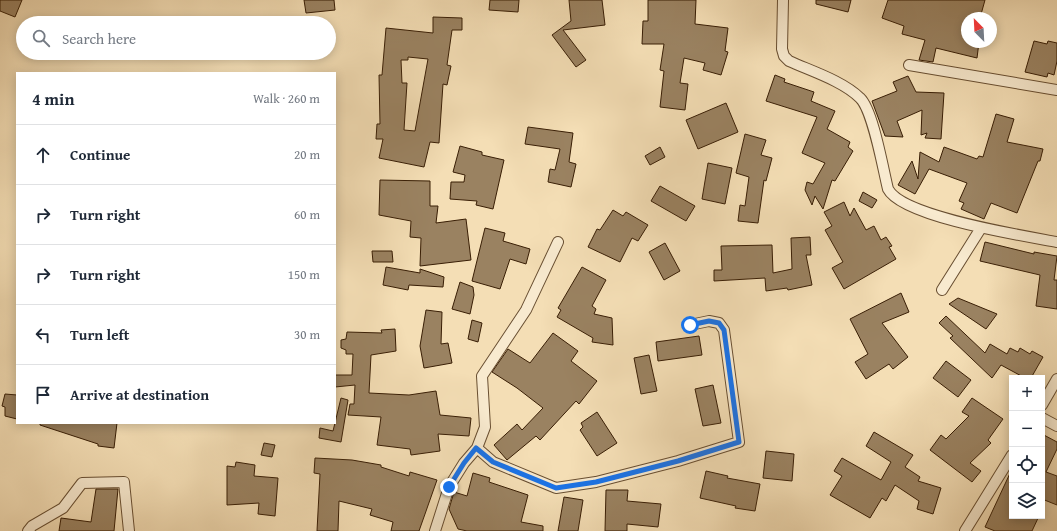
<!DOCTYPE html>
<meta charset="utf-8">
<style>
:root{--surface:#fff;--page:#f6f6f7;--text:#1f2937;--muted:#747a83;--line:#e0e1e3}
body{margin:0;font-family:"Gentium Book Plus",serif;background:var(--page);color:var(--text)}
.controls{position:absolute;right:12px;bottom:12px;display:grid;overflow:hidden;border-radius:0px;box-shadow:0 2px 10px #0003}
.controls button{width:36px;height:36px;display:grid;place-items:center;padding:0;border:0;border-bottom:1px solid var(--line);background:var(--surface);color:var(--text);font:20px sans-serif}
.compass{position:absolute;left:961px;top:12px;width:36px;height:36px;border-radius:50%;background:var(--surface);box-shadow:0 2px 10px #0003;rotate:336deg}
.stop{position:absolute;width:12px;height:12px;margin:-9px;border:3px solid #1a73e8;border-radius:50%;background:#fff}
.stop.end{background:#1a73e8;border-color:#fff;box-shadow:0 1px 4px #0008}
.list{margin:0;padding:0;list-style:none}
h2{display:flex;justify-content:space-between;align-items:center;height:52px;margin:0;padding:0 16px;font-size:17px}
h2 small{font-size:13px;font-weight:400;color:var(--muted)}
.list li{display:grid;grid-template-columns:26px 1fr auto;gap:12px;align-items:center;box-sizing:border-box;height:60px;padding:0 16px;border-top:1px solid var(--line)}
.list b{display:block;font-size:15px;white-space:nowrap}
.list em{font-size:13px;font-style:normal;color:var(--muted)}
.icon{flex:none;width:22px;height:22px;fill:none;stroke:currentColor;stroke-width:2;stroke-linecap:round;stroke-linejoin:round}
.map{position:relative;flex:none;width:1057px;height:531px;overflow:hidden}
.search{position:absolute;background:var(--surface);box-shadow:0 2px 10px #0003;left:16px;top:16px;width:320px;height:44px;display:flex;align-items:center;gap:10px;box-sizing:border-box;padding:0 14px;border-radius:22px;color:var(--muted);font-size:15px}
.panel{position:absolute;background:var(--surface);box-shadow:0 2px 10px #0003;left:16px;top:72px;width:320px;height:352px;border-radius:0px}
.map>svg:first-child{display:block}
.building{fill:#9a8261;stroke:#391e05;fill-rule:evenodd}
.lines{fill:none;stroke-linecap:round;stroke-linejoin:round}
.street-casing{stroke:#684e31;stroke-width:12}
.street{stroke:#f8eacf;stroke-width:10}
.route{stroke:#1a73e8;stroke-width:5}
</style>
<div class="map">
<svg width="1057" height="531" viewBox="0 0 1057 531">
<rect width="100%" height="100%" fill="#f4deb5"/>
<filter id="stains"><feTurbulence type="fractalNoise" baseFrequency=".005" numOctaves="4"/><feColorMatrix values="0 0 0 0 .2 0 0 0 0 .09 0 0 0 0 .02 0 0 0 .5 -.17"/></filter>
<radialGradient id="worn" r=".72"><stop offset=".6" stop-color="#630" stop-opacity="0"/><stop offset="1" stop-color="#630" stop-opacity=".3"/></radialGradient>
<path class="building" d="M0 0H22L15 17 0 11Z
M304 0H334L335 10 306 13Z
M490 0H519L518 12 489 10Z
M569 0H602L605 25 563 30 586 60 576 67 552 35 571 21Z
M648 0H696L695 24 728 28 725 51 728 52 721 75 703 70 705 63 684 58 680 83 688 84 685 110 660 107 664 71 660 70 664 44H642L643 21H648Z
M816 0H851L848 12 816 4Z
M888 0H985L980 18H967V42H979L977 58 936 48 933 62 919 60 925 40 902 34 904 26 882 18Z
M433 17 462 18V30H452L447 65 451 66 447 85 443 84 439 143 430 142 424 167 379 158 383 139H376L377 124H380L379 75H382L386 28 433 33ZM408 57 428 59 415 131 404 130 407 83H402L401 60H408Z
M1034 41 1047 44 1048 41 1057 43V61L1054 75 1048 73 1047 77 1025 72Z
M775 75 785 79 784 82 814 92 811 101 835 111 827 129 850 142 848 147 853 151 835 181 832 180 823 209 815 196 812 205 805 190 807 182 813 184 825 163 802 153 817 117 766 101Z
M908 76 916 92 944 93 941 139 925 138 927 133 921 135 922 110 897 121 903 137 885 136 872 101 897 91 893 82Z
M726 103 738 132 698 149 686 120Z
M996 114 1014 119 1007 142 1043 149 1040 161H1038L1017 213 991 203 984 219 961 209 964 203 959 201 967 183 929 169 915 194 898 185 912 161 918 179 920 152 939 162 944 147 977 159 979 156 983 157Z
M528 127 573 133 569 162 576 164 571 187 548 182 550 169 555 170 560 149 525 144Z
M745 134 766 140 761 155 772 158 766 181 764 180 758 223 738 221 740 205 745 206 749 177 736 173Z
M460 146 482 152V155L504 160 493 209 476 205 477 201 450 199 451 182H464L465 175 453 172Z
M660 147 665 157 650 165 645 156Z
M708 163 732 168 725 204 702 199Z
M380 180 430 181V206H438L436 223 466 219 471 260 420 266 421 238 410 237 411 221 379 215Z
M660 186 695 206 686 221 651 201Z
M863 192 877 200 872 208 859 201Z
M844 202 850 216 854 208 866 230 874 226 881 240 886 237 892 246 889 247 896 259 844 289 832 268 843 262 825 230 832 226 824 212Z
M613 210 623 216 626 212 648 225 638 241 632 238 620 262 588 247 597 229 600 230Z
M485 228 505 233 503 241 530 249 526 264 510 259 500 289 472 281Z
M810 237 811 255H806L812 285 788 290 787 288 766 291 765 278 714 281V270H722L721 246 772 245 773 273 792 269 791 238Z
M985 242 1034 254V252L1057 256 1054 280H1057V309L1036 306 1040 275 980 261Z
M665 243 680 271 664 280 649 252Z
M372 251H392L393 262H373Z
M386 267 420 273V269L444 277 443 287 409 285 408 290 383 285Z
M582 267 606 280 592 306 596 309 594 314 612 318 613 345 592 342 593 338 557 317 561 310 558 308Z
M460 282 473 287 474 295 470 314 452 309Z
M901 293 909 312 882 323 908 357 893 369 889 364 866 379 855 362 868 354 850 319Z
M958 298 997 314 986 329 949 304Z
M426 310 442 312 441 344 448 343 452 363 424 368 420 346Z
M946 316 985 353 990 344 1007 354 1010 348 1018 352 1020 348 1030 354 1032 351 1043 357 1031 378H1025L1001 365 992 378 950 338 953 336 939 323Z
M472 320 482 323 478 342 468 339Z
M395 329 396 351 371 355 369 393 409 395 436 391 440 415 471 418 469 436 438 434 440 451 411 455 410 449 377 445 381 417 348 415 350 404H354L355 385 335 387V375H352L353 354H346V350L341 348V340L346 339 347 332 382 333 381 330Z
M553 333 578 351 571 361 597 381 579 404 576 401 540 440 536 436 507 460 494 445 517 424 522 430 543 408 517 388 492 372 508 349 530 363Z
M699 336 702 355 658 361 656 342Z
M649 355 657 391 641 394 634 358Z
M946 361 971 380 958 397 933 378Z
M713 385 721 423 703 426 695 389Z
M5 394 17 395V419L5 416V407L2 406Z
M341 398 348 400 341 442 319 438 320 428 333 431Z
M972 398 1003 419 988 440 991 443 970 463 981 471 972 482 930 450 941 435 946 439 969 416 962 412Z
M597 412 617 443 597 456 580 430 583 427 581 423Z
M40 423H117L114 448 98 446V444L40 425Z
M874 432 913 455 905 467 920 477 918 481 941 488 933 514 917 509 919 501 895 485 886 501 882 498 870 518 830 495 842 476 834 471 842 458 881 480 891 462 866 446Z
M1042 434 1057 442V449L1046 472 1057 476V505L1042 499Z
M264 443 275 445 272 457 261 455Z
M766 451 794 454 792 481 763 478Z
M315 458 352 460 381 465V467L409 476 410 472 437 480 419 531H391L393 522 370 515 372 509 339 501 338 531H317L320 474 314 473Z
M236 462 255 465 254 476 278 478 275 516 258 514 259 503 227 505V466L235 467Z
M1012 469V516H1039L1032 531H995L985 527Z
M706 471 728 476 727 478 760 484 755 511 735 508 736 506 700 498Z
M473 473 490 478 489 482 528 495 521 522 543 526V531H467L458 529 449 509 454 492 467 496Z
M96 489H118L114 531H59L61 518 91 522Z
M606 490H628L627 501 661 504 658 527 627 524V531H605Z
M564 497 583 500 578 531H558Z"/>
<g class="lines">
<defs>
<path id="street" d="M783 0 782 49 784 56 789 61C811 71 843 81 860 98 873 110 883 169 888 189 902 217 1025 236 1057 242
M909 65 1057 90
M942 290 981 228
M1042 405 1057 379
M1042 418 1057 426
M477 448 493 462 556 488 596 482 678 461 739 442 724 330 719 323 709 321 690 325
M28 531 32 526 63 508 82 483 124 482 129 531
M435 531 449 487 464 463 477 448 485 427 482 376 526 310 558 242
M965 531 1012 455"/>
</defs>
<use href="#street" class="street-casing"/>
<use href="#street" class="street"/>
</g>
<g class="lines">
<path class="route" d="M449 487 464 463 476 448 493 462 556 488 596 482 678 461 739 442 724 330 719 323 709 321 690 325"/>
</g>
<rect width="100%" height="100%" filter="url(#stains)"/>
<rect width="100%" height="100%" fill="url(#worn)"/>
</svg>
<div class="controls">
<button>+</button>
<button>−</button>
<button><svg class="icon" aria-label="locate" viewBox="0 0 24 24"><circle cx="12" cy="12" r="6"/><path d="M12 2v4M12 18v4M2 12h4M18 12h4"/></svg></button>
<button><svg class="icon" aria-label="layers" viewBox="0 0 24 24"><path d="M12 4l9 5-9 5-9-5zM3 14l9 5 9-5"/></svg></button>
</div>
<svg class="compass" viewBox="-18 -18 36 36"><path d="M0-13l5 13h-10z" fill="#e53935"/><path d="M0 13l5-13h-10z" fill="#747a83"/></svg>
<div class="stop" style="left:690px;top:325px"></div>
<div class="stop end" style="left:449px;top:487px"></div>
<div class="search"><svg class="icon" aria-label="search" viewBox="0 0 24 24"><circle cx="10" cy="10" r="6"/><path d="M15 15l6 6"/></svg>Search here</div>
<section class="panel">
<h2>4 min<small>Walk · 260 m</small></h2>
<ul class="list">
<li><svg class="icon" aria-label="ahead" viewBox="0 0 24 24"><path d="M12 20V5M6 11l6-6 6 6"/></svg><div><b>Continue</b></div><em>20 m</em></li>
<li><svg class="icon" aria-label="right" viewBox="0 0 24 24"><path d="M7 20v-9h11M14 6l5 5-5 5"/></svg><div><b>Turn right</b></div><em>60 m</em></li>
<li><svg class="icon" aria-label="right" viewBox="0 0 24 24"><path d="M7 20v-9h11M14 6l5 5-5 5"/></svg><div><b>Turn right</b></div><em>150 m</em></li>
<li><svg class="icon" aria-label="left" viewBox="0 0 24 24"><path d="M17 20v-9H6M10 6l-5 5 5 5"/></svg><div><b>Turn left</b></div><em>30 m</em></li>
<li><svg class="icon" aria-label="arrive" viewBox="0 0 24 24"><path d="M6 21V4h12l-3 4 3 4H6"/></svg><div><b>Arrive at destination</b></div></li>
</ul>
</section>
</div>
